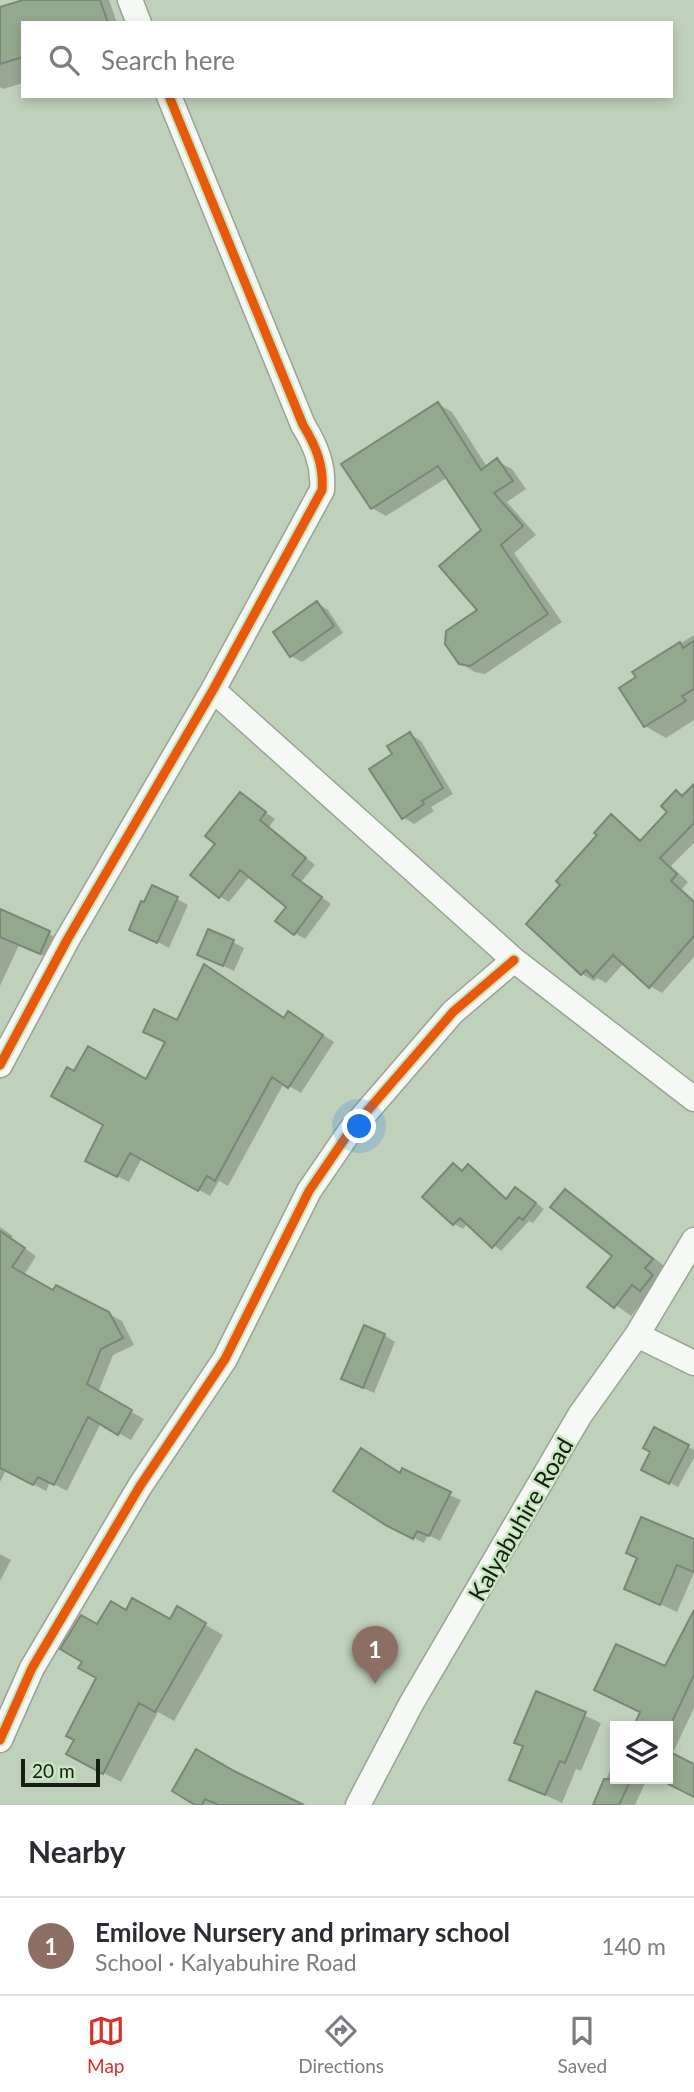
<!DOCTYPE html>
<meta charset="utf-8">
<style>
:root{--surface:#fff;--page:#f7f7f7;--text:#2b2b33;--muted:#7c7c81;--line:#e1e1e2;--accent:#d93025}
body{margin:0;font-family:Lato,sans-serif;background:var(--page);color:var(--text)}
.controls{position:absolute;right:21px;bottom:21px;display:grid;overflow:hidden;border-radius:0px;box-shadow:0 4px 10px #0003}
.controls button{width:63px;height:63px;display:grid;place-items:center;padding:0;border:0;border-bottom:2px solid var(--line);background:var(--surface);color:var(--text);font:35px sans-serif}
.scale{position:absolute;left:21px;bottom:18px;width:79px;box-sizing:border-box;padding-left:7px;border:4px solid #152012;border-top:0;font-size:19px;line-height:24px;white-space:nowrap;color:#152012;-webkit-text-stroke:5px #c8e6c0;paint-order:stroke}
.you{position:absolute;left:360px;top:1127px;width:24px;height:24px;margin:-18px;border:5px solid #fff;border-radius:50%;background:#1a73e8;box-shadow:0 0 0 10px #1a73e833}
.badge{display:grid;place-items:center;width:46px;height:46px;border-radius:50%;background:var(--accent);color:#fff;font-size:23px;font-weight:700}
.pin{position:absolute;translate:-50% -58px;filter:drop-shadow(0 2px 4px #0008)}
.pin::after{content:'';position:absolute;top:37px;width:24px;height:21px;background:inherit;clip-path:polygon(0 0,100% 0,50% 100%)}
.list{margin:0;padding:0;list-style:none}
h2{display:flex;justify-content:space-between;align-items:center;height:91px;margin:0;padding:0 28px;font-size:30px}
h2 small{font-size:23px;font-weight:400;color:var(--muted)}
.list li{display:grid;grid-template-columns:46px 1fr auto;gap:21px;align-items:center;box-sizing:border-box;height:98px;padding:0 28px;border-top:2px solid var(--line)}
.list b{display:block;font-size:26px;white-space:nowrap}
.list p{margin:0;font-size:23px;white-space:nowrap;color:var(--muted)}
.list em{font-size:23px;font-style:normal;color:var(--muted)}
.icon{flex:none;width:38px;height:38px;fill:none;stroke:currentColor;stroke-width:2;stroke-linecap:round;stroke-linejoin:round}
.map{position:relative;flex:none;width:694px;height:1805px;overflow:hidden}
.search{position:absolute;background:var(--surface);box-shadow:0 4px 10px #0003;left:21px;right:21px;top:21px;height:77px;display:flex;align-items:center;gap:18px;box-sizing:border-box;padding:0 24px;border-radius:0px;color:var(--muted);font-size:26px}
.sheet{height:189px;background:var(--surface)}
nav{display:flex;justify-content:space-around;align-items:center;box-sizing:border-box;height:98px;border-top:2px solid var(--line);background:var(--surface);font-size:19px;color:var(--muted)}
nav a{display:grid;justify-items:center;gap:4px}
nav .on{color:var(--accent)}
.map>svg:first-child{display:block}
.shadow{fill:#0003}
.building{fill:#93a98d;stroke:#7a8776;stroke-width:2}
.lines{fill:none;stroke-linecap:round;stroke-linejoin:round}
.street-casing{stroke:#97a493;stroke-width:27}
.street{stroke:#f6f8f5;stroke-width:24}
.cycleway-casing{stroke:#c8e6c0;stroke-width:13}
.cycleway{stroke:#e8590c;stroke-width:9}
.labels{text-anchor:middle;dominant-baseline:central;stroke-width:5;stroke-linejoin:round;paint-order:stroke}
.street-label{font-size:24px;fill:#152012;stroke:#c8e6c0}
</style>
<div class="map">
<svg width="694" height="1805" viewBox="0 0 694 1805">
<rect width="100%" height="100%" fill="#c0d1bb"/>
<path class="shadow" d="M29 0H109L117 23H23V83L3 89 0 87V9Z
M438 404 452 412 487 467 497 461 512 469 526 489 507 502 536 535 514 553 562 622 485 674 475 672 460 663 479 610 484 530 448 477 386 516 372 508Z
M317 603 328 610 343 633 302 662 291 656Z
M694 635V720L666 738 645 726 638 678 635 672Z
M410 734 421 741 453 794 431 807 434 811 414 824 403 817 394 755Z
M694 786V843L671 866 688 882 682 889 694 900V957L662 993 650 986 624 963 606 983 597 978 594 981 582 974 562 885 611 817 623 824 642 841 670 812 676 792 684 797Z
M240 794 275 819 269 827 315 865 301 882 331 904 305 939 295 933 288 907 250 876 229 902 219 896 218 843Z
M177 899 188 905 169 948 140 933Z
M0 911 59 939 51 959 19 945 0 986Z
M233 942 244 948 234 971 200 955Z
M285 1020H300L334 1042 301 1093 284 1083 228 1186 219 1181 210 1196 142 1158 129 1182 99 1167 106 1125 74 1073 147 1081 178 1022Z
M454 1165 464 1172 468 1166 477 1171 508 1200 525 1194 544 1209 533 1223 529 1221 501 1251 468 1223 463 1229 454 1224Z
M565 1191 581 1200 668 1269 631 1316 590 1286 615 1255Z
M0 1227 13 1236 11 1239 36 1256 24 1275 53 1293 109 1314 122 1321 134 1345 113 1355 98 1393 144 1419 131 1440 101 1423 67 1491 50 1482 46 1491 6 1470 0 1482Z
M384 1335 395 1342 374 1393 344 1379Z
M655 1429 694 1450V1458L678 1487 653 1474Z
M401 1475 461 1500 440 1541 428 1535 424 1543 400 1531Z
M694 1541V1573L677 1612 626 1588Z
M0 1554 11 1560 0 1581Z
M178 1609 223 1635 174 1721 158 1712 121 1782 87 1764 99 1678 98 1627 127 1612 170 1622Z
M694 1637V1708L672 1755 694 1766V1796L661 1779H668V1726H636L652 1691Z
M537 1693 601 1723 581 1771 576 1769 562 1803 511 1779 525 1747Z
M197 1751 280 1795 294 1805H199Z
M615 1759V1779H647L635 1805H595Z"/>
<path class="building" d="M23 0H100L108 23H23V57L0 64V7Z
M438 402 481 470 497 458 513 481 494 493 523 526 501 545 548 614 470 666 459 664 445 644 446 631 477 610 439 566 481 530 438 466 371 509 341 464Z
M317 601 334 626 290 657 273 632Z
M694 641V689L682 696 686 701 644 727 619 688 636 677 632 672 680 642 683 648Z
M410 732 443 788 422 801 424 804 402 819 369 769 392 754 387 746Z
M694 784V823L660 858 677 874 671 881 694 902V936L649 988 613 955 593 977 586 970 581 975 526 924 560 885 556 881 597 835 594 833 611 814 640 841 667 812 661 806 676 790 682 796Z
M240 792 266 812 260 820 306 858 292 875 322 897 294 935 275 921 286 907 240 870 219 898 190 875 215 844 205 836Z
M152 885 178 897 157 943 129 930 141 901 144 902Z
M0 909 50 931 40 954 0 937Z
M208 929 234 940 223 966 197 955Z
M204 964 284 1018 288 1011 323 1035 288 1088 272 1077 215 1181 207 1176 198 1191 130 1153 117 1177 85 1161 103 1125 51 1096 67 1067 74 1071 88 1046 146 1079 165 1042 143 1032 154 1009 177 1020Z
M453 1163 462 1171 468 1164 506 1199 515 1187 536 1203 523 1220 519 1217 492 1248 460 1218 453 1225 422 1197Z
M565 1189 653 1259 645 1268 653 1275 640 1291 632 1285 614 1308 587 1287 612 1256 550 1207Z
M0 1231 25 1248 12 1267 53 1290 56 1285 109 1312 123 1338 101 1349 87 1384 132 1410 118 1435 88 1417 54 1485 38 1477 33 1485 0 1468Z
M364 1325 385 1334 363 1388 341 1379Z
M654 1427 689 1445 669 1484 641 1470 650 1452 643 1448Z
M361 1448 400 1473 402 1468 451 1492 429 1536 417 1531 413 1539 387 1526 333 1491Z
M641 1517 694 1539V1572L677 1565 660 1605 624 1589 637 1558 626 1553Z
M132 1598 170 1619 177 1606 206 1623 155 1712 139 1703 103 1774 66 1754 74 1740 66 1736 96 1678 78 1668 82 1662 60 1649 81 1615 97 1624 111 1601 126 1610Z
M694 1610V1675L670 1726H634L640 1712 594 1690 616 1644 665 1666Z
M536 1691 586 1712 565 1763 560 1761 545 1795 509 1780 523 1746 514 1743Z
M196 1749 236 1772 304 1805H219L205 1799 202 1805H195L172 1791Z
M668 1751 694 1764V1797L668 1784Z
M604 1779H631L619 1805H593Z"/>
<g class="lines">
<defs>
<path id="street" d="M130 0 139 23
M213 690 514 960 694 1099
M0 1065 67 940 213 690 322 490C324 466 316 446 303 425L169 96
M637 1335 694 1363
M0 1740 32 1668 140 1486 225 1359 309 1191 350 1131 453 1012 514 960
M358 1805 411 1704 580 1415 637 1335 694 1240"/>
</defs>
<use href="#street" class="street-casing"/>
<use href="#street" class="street"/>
<defs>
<path id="cycleway" d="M0 1065 67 940 213 690 322 490C324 466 316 446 303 425L169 96
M0 1740 32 1668 140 1486 225 1359 309 1191 350 1131 453 1012 514 960"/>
</defs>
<use href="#cycleway" class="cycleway-casing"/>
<use href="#cycleway" class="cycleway"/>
</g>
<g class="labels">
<g class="street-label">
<text transform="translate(520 1519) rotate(-60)">Kalyabuhire Road</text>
</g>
</g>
</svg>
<div class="controls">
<button><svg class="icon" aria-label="layers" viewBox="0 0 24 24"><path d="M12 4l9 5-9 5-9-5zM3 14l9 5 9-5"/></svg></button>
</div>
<div class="scale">20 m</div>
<div class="you"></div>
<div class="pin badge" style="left:375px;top:1684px;background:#8d6e63">1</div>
<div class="search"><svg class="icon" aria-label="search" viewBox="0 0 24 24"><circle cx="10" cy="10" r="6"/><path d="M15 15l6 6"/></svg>Search here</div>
</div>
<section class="sheet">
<h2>Nearby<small></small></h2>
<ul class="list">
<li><span class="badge" style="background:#8d6e63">1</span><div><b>Emilove Nursery and primary school</b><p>School · Kalyabuhire Road</p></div><em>140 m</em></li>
</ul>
</section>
<nav>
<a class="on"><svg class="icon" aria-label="map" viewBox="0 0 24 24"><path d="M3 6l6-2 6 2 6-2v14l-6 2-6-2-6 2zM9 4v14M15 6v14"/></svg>Map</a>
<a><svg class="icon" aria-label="directions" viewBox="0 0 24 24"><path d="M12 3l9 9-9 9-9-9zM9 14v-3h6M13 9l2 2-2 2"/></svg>Directions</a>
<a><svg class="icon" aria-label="saved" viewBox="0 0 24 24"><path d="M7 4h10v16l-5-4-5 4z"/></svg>Saved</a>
</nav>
